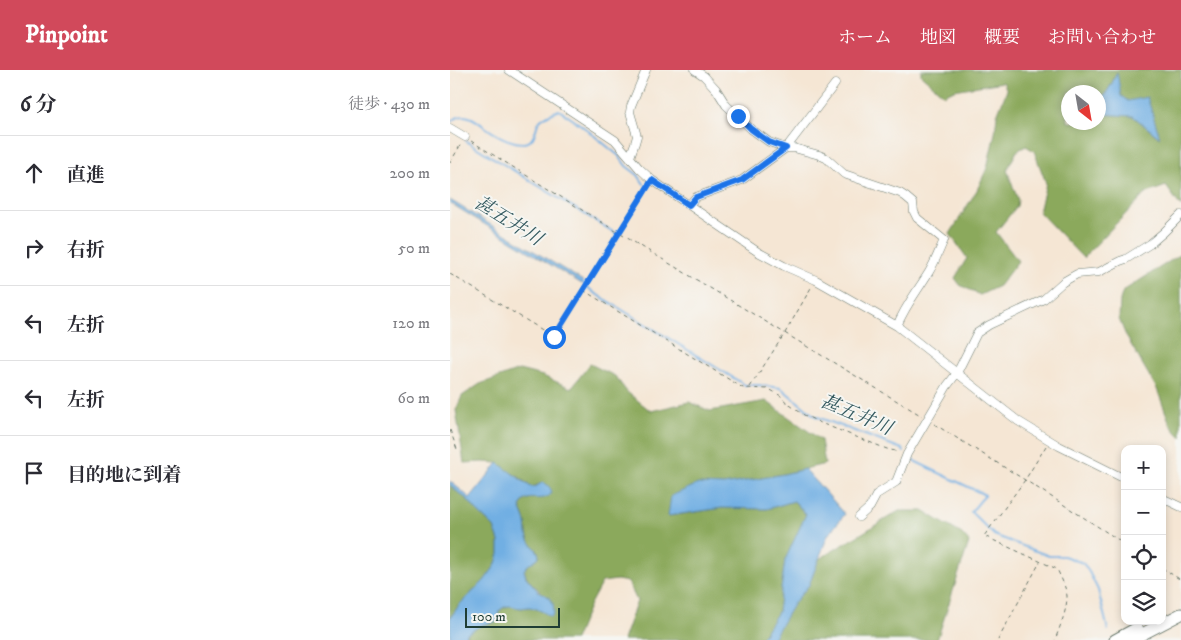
<!DOCTYPE html>
<html lang="ja">
<meta charset="utf-8">
<style>
:root{--surface:#fff;--page:#f7f7f7;--text:#2b2b33;--muted:#7c7c81;--line:#e1e1e2;--accent:#d1495b}
body{margin:0;font-family:"IM FELL DW Pica","Noto Serif JP",serif;background:var(--page);color:var(--text)}
.controls{position:absolute;right:15px;bottom:15px;display:grid;overflow:hidden;border-radius:10px;box-shadow:0 2px 8px #0003}
.controls button{width:45px;height:45px;display:grid;place-items:center;padding:0;border:0;border-bottom:1px solid var(--line);background:var(--surface);color:var(--text);font:25px sans-serif}
.compass{position:absolute;left:611px;top:15px;width:45px;height:45px;border-radius:50%;background:var(--surface);box-shadow:0 2px 8px #0003;rotate:149deg}
.scale{position:absolute;left:15px;bottom:12px;width:95px;box-sizing:border-box;padding-left:5px;border:2px solid #1f3d34;border-top:0;font-size:14px;line-height:18px;white-space:nowrap;color:#1f3d34;-webkit-text-stroke:4px #f6f6f2;paint-order:stroke}
.stop{position:absolute;width:15px;height:15px;margin:-11px;border:4px solid #1a73e8;border-radius:50%;background:#fff}
.stop.end{background:#1a73e8;border-color:#fff;box-shadow:0 1px 5px #0008}
.list{margin:0;padding:0;list-style:none}
h2{display:flex;justify-content:space-between;align-items:center;height:65px;margin:0;padding:0 20px;font-size:21px}
h2 small{font-size:16px;font-weight:400;color:var(--muted)}
.list li{display:grid;grid-template-columns:32px 1fr auto;gap:15px;align-items:center;box-sizing:border-box;height:75px;padding:0 20px;border-top:1px solid var(--line)}
.list b{display:block;font-size:19px;white-space:nowrap}
.list em{font-size:16px;font-style:normal;color:var(--muted)}
.icon{flex:none;width:28px;height:28px;fill:none;stroke:currentColor;stroke-width:2;stroke-linecap:round;stroke-linejoin:round}
.map{position:relative;flex:none;width:731px;height:570px;overflow:hidden}
header{display:flex;align-items:center;gap:30px;box-sizing:border-box;height:70px;padding:0 25px;background:var(--accent);color:#fff}
header strong{font-size:24px}
nav{display:flex;gap:28px;margin-inline-start:auto;font-size:18px}
main{display:flex}
aside{flex:1;background:var(--surface)}
.map>svg:first-child{display:block}
.forest{fill:#8ba95c;stroke:#557348;fill-rule:evenodd}
.water{fill:#71afe3;stroke:#48768c}
.lines{fill:none;stroke-linecap:round;stroke-linejoin:round}
.stream{stroke:#71afe3;stroke-width:2}
.minor-casing{stroke:#6a786c;stroke-width:9}
.highway-casing{stroke:#6a786c;stroke-width:13}
.path{stroke:#6a786c;stroke-width:1;stroke-dasharray:4 4;stroke-linecap:butt}
.minor{stroke:#fff;stroke-width:8}
.highway{stroke:#fff;stroke-width:11}
.route{stroke:#1a73e8;stroke-width:6}
.labels{text-anchor:middle;dominant-baseline:central;stroke-width:4;stroke-linejoin:round;paint-order:stroke}
.water-label{font-size:19px;font-style:italic;fill:#345a60;stroke:#f6f6f2}
</style>
<header>
<strong>Pinpoint</strong>
<nav><a>ホーム</a><a>地図</a><a>概要</a><a>お問い合わせ</a></nav>
</header>
<main>
<aside>
<h2>6 分<small>徒歩 · 430 m</small></h2>
<ul class="list">
<li><svg class="icon" aria-label="ahead" viewBox="0 0 24 24"><path d="M12 20V5M6 11l6-6 6 6"/></svg><div><b>直進</b></div><em>200 m</em></li>
<li><svg class="icon" aria-label="right" viewBox="0 0 24 24"><path d="M7 20v-9h11M14 6l5 5-5 5"/></svg><div><b>右折</b></div><em>50 m</em></li>
<li><svg class="icon" aria-label="left" viewBox="0 0 24 24"><path d="M17 20v-9H6M10 6l-5 5 5 5"/></svg><div><b>左折</b></div><em>120 m</em></li>
<li><svg class="icon" aria-label="left" viewBox="0 0 24 24"><path d="M17 20v-9H6M10 6l-5 5 5 5"/></svg><div><b>左折</b></div><em>60 m</em></li>
<li><svg class="icon" aria-label="arrive" viewBox="0 0 24 24"><path d="M6 21V4h12l-3 4 3 4H6"/></svg><div><b>目的地に到着</b></div></li>
</ul>
</aside>
<div class="map">
<svg width="731" height="570" viewBox="0 0 731 570">
<rect width="100%" height="100%" fill="#f6f6f2"/>
<filter id="ink" filterUnits="userSpaceOnUse"><feTurbulence type="fractalNoise" baseFrequency=".02" numOctaves="2"/><feDisplacementMap in="SourceGraphic" scale="10" xChannelSelector="R" yChannelSelector="G"/><feConvolveMatrix kernelMatrix="1 2 1 2 8 2 1 2 1" color-interpolation-filters="sRGB"/></filter>
<filter id="wash" filterUnits="userSpaceOnUse"><feTurbulence type="fractalNoise" baseFrequency=".0096" numOctaves="4" result="noise"/><feDisplacementMap in="SourceGraphic" scale="20" xChannelSelector="R" yChannelSelector="G"/><feGaussianBlur stdDeviation="1.12" result="paint"/><feColorMatrix in="noise" values="0 0 0 0 0 0 0 0 0 0 0 0 0 0 0 0 0 1.4 0 .05"/><feComposite in="paint" operator="in"/></filter>
<g filter="url(#wash)">
<rect width="100%" height="100%" fill="#f5e6d4"/>
<path class="forest" d="M471 0H731V137L716 116 695 124 633 188 589 142 596 113 584 81 576 76 567 81 557 100 568 130 567 136 546 162 568 191 549 216 530 225 510 215 505 208 517 188 500 164 527 120 537 98 545 63 547 45 557 20 553 12 504 20 494 25 471 5ZM666 3 671 26 678 31 697 28 706 55 709 68 683 46 649 44 648 52H618V22H648L649 31C656 24 663 13 666 3Z
M731 184V368L720 354 707 319 676 266 669 249 670 230 673 221Z
M140 294 165 306 177 322 201 341 239 332 260 341 316 331 371 370 375 394 334 404 274 415 248 414 219 446 272 438 317 439 344 431 356 445 335 490 328 542 310 570H173L187 531 178 512 167 510 152 512 140 534 125 570H14C18 557 34 555 45 552L49 541 53 538 61 535 70 538 81 537 94 542 101 547C99 540 98 529 93 524 85 516 77 511 74 500L77 496 89 487 88 481C76 470 78 467 76 453 75 447 72 442 70 437 73 430 80 427 87 428L91 414 81 417 69 407 61 403 48 393 33 392 14 393 6 340 12 326 30 314 69 300 93 306 121 318Z
M0 415 11 425 17 429 27 441 44 457 49 471V484L45 496 34 511 10 534 0 548Z
M449 441H473L512 464 519 472 487 570H322L344 533 359 515 369 489Z"/>
<path class="water" d="M667 2 671 26 678 31 697 27 706 55 710 68 683 46 649 44V31C657 24 663 12 667 2Z
M0 130 133 211 132 214 0 133Z
M48 393 81 417H85L93 412C97 414 101 418 102 422 94 436 76 420 70 437 72 442 75 448 76 453 77 459 76 465 79 470 82 476 89 480 89 487L77 496 74 500 76 507 88 521 99 527 103 533 104 543 101 547C95 543 87 538 79 537 76 537 74 538 71 538 60 537 58 533 49 541L48 549 45 552 32 555 16 564 14 570H0V548L10 534 34 511 45 496 49 484V471L44 457 27 441 17 429 11 425 0 415V411L20 428Z
M355 399 395 444 378 465 359 515 344 533 322 570H310L328 542 335 490 356 444 344 431 317 439 272 438 218 446 221 426 248 414 274 415 334 404Z"/>
<g class="lines">
<path class="stream" d="M0 52C4 49 8 46 14 46 22 46 28 52 35 57 45 64 65 76 78 72 86 69 85 57 89 52 93 46 103 43 109 40L131 55 169 86 176 96 188 105 194 114
M16 71 165 163
M132 212 143 222 295 315H308L331 318 365 346 452 379 454 382
M458 388 535 425 521 442 544 465 599 486H614L633 493 639 502 648 520 658 560"/>
</g>
</g>
<g filter="url(#ink)">
<g class="lines">
<defs>
<path id="minor" d="M59 0 165 70 189 98 202 110 308 182 334 196 366 210 447 256 568 351 609 376 675 409
M245 0 254 6 266 19 276 35 301 59 319 72 336 78H344L369 85 376 88 394 104 450 123 456 127 463 133 464 142 467 148 494 170C489 181 485 192 479 202 468 220 455 236 447 256
M0 58 15 67
M180 87 185 73 187 66 180 42 181 36 196 0
M239 135 246 127 292 110 336 78 385 14
M712 428 731 437
M409 447 420 437 427 424 446 412 457 384 497 316 507 303 527 263 539 255 594 229 613 212 627 204 649 202 670 191 676 189 700 174 714 162 731 145"/>
<path id="highway" d="M665 570 687 558
M681 570 731 544"/>
</defs>
<use href="#minor" class="minor-casing"/>
<use href="#highway" class="highway-casing"/>
<path class="path" d="M21 71 169 163 472 346
M0 93 11 74
M0 204 104 267 198 116
M133 220 293 318 319 319 331 326 337 333 354 345 373 354 437 379 449 382
M300 317 335 263 362 216
M484 354 575 410 675 474
M0 360 8 382
M596 376 575 410 534 466 607 499C611 508 616 517 617 526 617 541 610 556 605 570
M712 498 731 510
M548 570 590 492"/>
<use href="#minor" class="minor"/>
<use href="#highway" class="highway"/>
</g>
</g>
<g class="lines" filter="url(#ink)">
<path class="route" d="M104 267 202 110 239 135 246 127 292 110 336 78 319 72 301 59 288 46"/>
</g>
<g class="labels">
<g class="water-label">
<text transform="translate(58 151) rotate(32)">甚五井川</text>
<text transform="translate(406 345) rotate(23)">甚五井川</text>
</g>
</g>
</svg>
<div class="controls">
<button>+</button>
<button>−</button>
<button><svg class="icon" aria-label="locate" viewBox="0 0 24 24"><circle cx="12" cy="12" r="6"/><path d="M12 2v4M12 18v4M2 12h4M18 12h4"/></svg></button>
<button><svg class="icon" aria-label="layers" viewBox="0 0 24 24"><path d="M12 4l9 5-9 5-9-5zM3 14l9 5 9-5"/></svg></button>
</div>
<svg class="compass" viewBox="-18 -18 36 36"><path d="M0-13l5 13h-10z" fill="#e53935"/><path d="M0 13l5-13h-10z" fill="#7c7c81"/></svg>
<div class="scale">100 m</div>
<div class="stop" style="left:104px;top:267px"></div>
<div class="stop end" style="left:288px;top:46px"></div>
</div>
</main>
